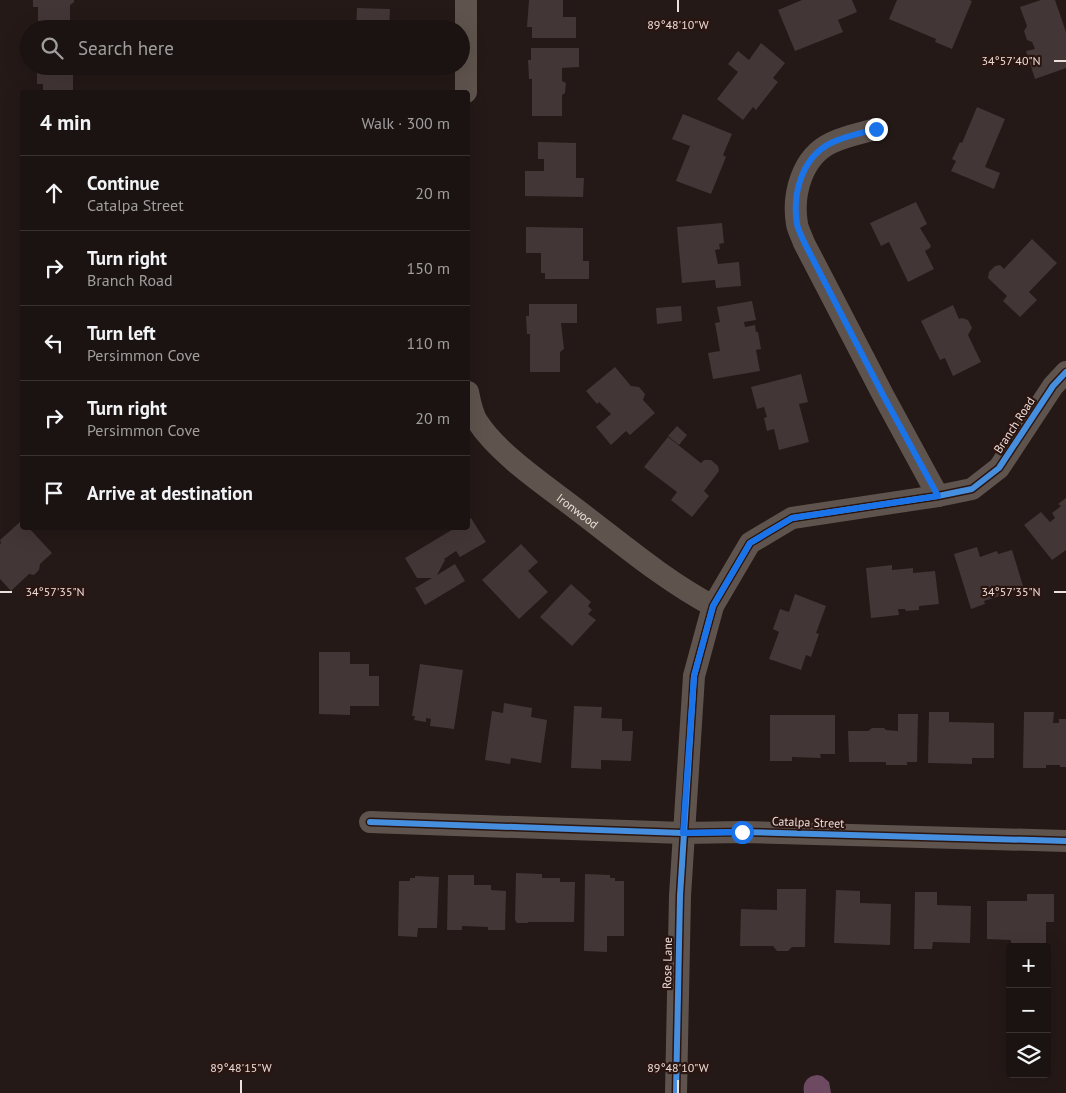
<!DOCTYPE html>
<meta charset="utf-8">
<style>
:root{--surface:#1b1311;--page:#28201f;--text:#f1f3f6;--muted:#a09e9f;--line:#393231}
body{margin:0;font-family:"PT Sans",sans-serif;background:var(--page);color:var(--text)}
.controls{position:absolute;right:15px;bottom:15px;display:grid;overflow:hidden;border-radius:5px;box-shadow:0 5px 20px #0002}
.controls button{width:45px;height:45px;display:grid;place-items:center;padding:0;border:0;border-bottom:1px solid var(--line);background:var(--surface);color:var(--text);font:25px sans-serif}
.stop{position:absolute;width:15px;height:15px;margin:-11px;border:4px solid #1a73e8;border-radius:50%;background:#fff}
.stop.end{background:#1a73e8;border-color:#fff;box-shadow:0 1px 5px #0008}
.list{margin:0;padding:0;list-style:none}
h2{display:flex;justify-content:space-between;align-items:center;height:65px;margin:0;padding:0 20px;font-size:21px}
h2 small{font-size:16px;font-weight:400;color:var(--muted)}
.list li{display:grid;grid-template-columns:32px 1fr auto;gap:15px;align-items:center;box-sizing:border-box;height:75px;padding:0 20px;border-top:1px solid var(--line)}
.list b{display:block;font-size:19px;white-space:nowrap}
.list p{margin:0;font-size:16px;white-space:nowrap;color:var(--muted)}
.list em{font-size:16px;font-style:normal;color:var(--muted)}
.icon{flex:none;width:28px;height:28px;fill:none;stroke:currentColor;stroke-width:2;stroke-linecap:round;stroke-linejoin:round}
.map{position:relative;flex:none;width:1066px;height:1093px;overflow:hidden}
.search{position:absolute;background:var(--surface);box-shadow:0 5px 20px #0002;left:20px;top:20px;width:450px;height:55px;display:flex;align-items:center;gap:12px;box-sizing:border-box;padding:0 18px;border-radius:28px;color:var(--muted);font-size:19px}
.panel{position:absolute;background:var(--surface);box-shadow:0 5px 20px #0002;left:20px;top:90px;width:450px;height:440px;border-radius:5px}
.map>svg:first-child{display:block}
.water{fill:#6e4962}
.building{fill:#433636}
.lines{fill:none;stroke-linecap:round;stroke-linejoin:round}
.minor{stroke:#5f544d;stroke-width:22}
.cycleway-casing{stroke:#2a1511;stroke-width:9}
.cycleway{stroke:#468fdf;stroke-width:6}
.route{stroke:#1a73e8;stroke-width:6}
.ticks{fill:none;stroke:#eedfdb;stroke-width:2}
.labels{text-anchor:middle;dominant-baseline:central;stroke-width:4.5;stroke-linejoin:round;paint-order:stroke}
.street-label{font-size:12px;fill:#eedfdb;stroke:#2a1511}
.ticks-label{font-size:12px;text-anchor:middle;fill:#eedfdb;stroke:#2a1511;stroke-width:4.5;stroke-linejoin:round;paint-order:stroke}
</style>
<div class="map">
<svg width="1066" height="1093" viewBox="0 0 1066 1093">
<rect width="100%" height="100%" fill="#241917"/>
<path class="water" d="M817 1075 822 1076 829 1082 831 1093H804C802 1083 807 1076 817 1075Z"/>
<path class="building" d="M33 0H74V2L70 5V21H38V7H33Z
M529 0H563V17H576V38H532V27H527Z
M802 0H852L857 12 838 20 843 32 795 51 778 10Z
M897 0H969L972 1 952 49 935 42 936 39 889 19Z
M1041 0H1055L1066 32V68L1035 79 1026 51 1035 49 1032 42 1027 40 1024 31 1027 26 1020 7Z
M357 8 390 9 389 29H356Z
M761 43 785 63 773 78 778 82 756 110 753 107 743 120 717 99 738 72 728 64 738 51 749 60Z
M531 48H579V67L562 68V81L566 83 565 93 562 95V116H532V79H529L528 60H531Z
M34 66H73V92H43V84H37V71H34Z
M376 66H399V72H376Z
M977 107 1005 119 985 167 1000 173 994 189 951 171 956 161 952 159 960 142 962 143Z
M683 114 732 134 723 155 726 157 711 194 676 181 690 146 672 139Z
M538 142 576 143V178H584L583 197 525 196V171H544V159H538Z
M916 202 927 224 920 228 931 246 930 248 925 251 934 269 908 282 889 242 881 246 870 223Z
M722 223 724 243 719 244 720 249 715 250 718 264 739 262 741 286 716 288 715 280 682 283 677 227Z
M526 227 583 228V261H589V279H545V273H541V253H526Z
M1032 239 1057 263 1029 292 1037 300 1020 317 1003 301 1007 296 988 278 989 272 995 266 1000 265 1004 269Z
M752 301 756 320 744 322 745 327 755 325 756 332H758L761 349 756 350 760 371 713 379 708 353 720 351 715 323 720 322 717 307Z
M529 304H577V323H561L564 349 560 352V372H530V334H527L526 316H529Z
M953 305 959 319 962 318 968 320 972 328 968 335 981 362 953 376 945 358 940 360 921 321Z
M681 306 682 321 657 324 656 308Z
M615 367 631 386 639 387 645 394 643 400 655 413 630 435 626 431 611 445 596 427 611 414 599 402 597 404 586 391Z
M801 374 808 402 799 404 809 442 779 450 774 429 767 431 764 418 767 417 764 407 757 409 751 387Z
M677 426 687 435 679 445 668 436Z
M668 437 701 463 704 460H711L718 466 719 471 704 491 709 496 692 517 671 500 677 492 644 467Z
M1066 498V550L1052 560 1024 525 1041 512 1050 522 1055 518 1052 513 1061 506 1058 504Z
M471 518 486 542 460 557 456 551 444 559 445 560 437 575 455 564 465 581 425 605 415 588 432 578H417L405 558 455 528H468V520Z
M20 522 22 528H29L52 553 40 564 39 570 34 575 29 574 11 591 0 579V544L1 543 0 540Z
M521 544 538 562 528 571 548 592 519 619 482 580Z
M977 547 980 557 997 551 998 554 1012 550 1024 589 984 601 985 604 971 609 954 554Z
M892 565V570L913 568V573L935 571 939 604 919 606V610L906 611 905 609H898L899 615 871 618 866 568Z
M571 584 591 602 588 606 592 610 588 614 596 620 572 646 540 617Z
M795 594 826 606 816 633 819 634 811 657 806 655 801 670 769 659 779 632 773 629 780 609 789 612Z
M319 652H350V664H369V676H379V706H350V715L319 714Z
M420 664 463 670 454 729 430 726 431 719 426 718V722L414 720 415 716H412Z
M504 703 532 708 531 717 547 720 541 763 511 758 510 764 485 760 492 711 503 713Z
M574 706 602 707 601 718 622 719V731H633L631 761 601 760V769L571 768Z
M929 712H949V722L994 723V758H972V764L928 763Z
M1024 712H1054L1053 723H1059V719H1066V767H1060V765H1046V768H1023Z
M898 714H918L917 762H907V765H886V762H849L848 731H868L872 728H884L886 730 898 731Z
M770 715H835V754H820L821 758 792 757V761H770Z
M516 873 542 874V878H560V882H575L574 922H529L527 923H517L515 920Z
M585 874 610 875V878H615V881H624V936H607V952L584 951Z
M448 875H474V885H491V890L506 891 505 930H488V927L462 926V930H447Z
M415 876 439 877 437 928H418L417 937 398 936 399 881H410V878H415Z
M777 889H806L805 947H792L788 951H777L773 946H740L741 909 777 910Z
M836 890 860 891V903L891 904 890 945 834 943Z
M915 892H937V905L971 906 970 943 933 942 932 949H914Z
M1027 894H1054V922H1046V947H1011V940L987 939V901H1027Z"/>
<g class="lines">
<g class="minor">
<path d="M466 0V92"/>
<path d="M876 129C862 133 845 136 831 143 802 157 792 194 797 224 798 230 802 237 804 243L883 395 938 496"/>
<path id="s1" d="M468 392C470 402 472 413 477 421 498 454 545 485 576 509 621 543 664 580 713 606"/>
<path d="M370 822 683 833 742 832 1066 841"/>
<path d="M676 1093 680 896 694 676 713 606 750 543 792 518 938 496 972 489 999 468 1053 386 1066 372"/>
</g>
<defs>
<path id="cycleway" d="M370 822 683 833 742 832 1066 841
M676 1093 680 896 694 676 713 606 750 543 792 518 938 496 972 489 999 468 1053 386 1066 372"/>
</defs>
<use href="#cycleway" class="cycleway-casing"/>
<use href="#cycleway" class="cycleway"/>
</g>
<g class="lines">
<path class="route" d="M742 832 683 833 694 676 713 606 750 543 792 518 938 496 883 395 804 242C802 237 798 230 797 224 792 194 802 157 831 143 845 136 862 133 876 129"/>
</g>
<path class="ticks" d="M678 0V12M1054 61H1066M0 592H12M1054 592H1066M241 1080V1093M678 1080V1093"/>
<g class="labels">
<g class="street-label">
<text transform="translate(1014 425) rotate(-57)">Branch Road</text>
<text stroke="none"><textPath href="#s1" startOffset="166">Ironwood</textPath></text>
<text transform="translate(808 822) rotate(2)">Catalpa Street</text>
<text transform="translate(667 963) rotate(-89)">Rose Lane</text>
</g>
</g>
<g class="ticks-label">
<text x="678" y="29">89°48'10"W</text>
<text x="1011" y="65">34°57'40"N</text>
<text x="55" y="596">34°57'35"N</text>
<text x="1011" y="596">34°57'35"N</text>
<text x="241" y="1072">89°48'15"W</text>
<text x="678" y="1072">89°48'10"W</text>
</g>
</svg>
<div class="controls">
<button>+</button>
<button>−</button>
<button><svg class="icon" aria-label="layers" viewBox="0 0 24 24"><path d="M12 4l9 5-9 5-9-5zM3 14l9 5 9-5"/></svg></button>
</div>
<div class="stop" style="left:742px;top:832px"></div>
<div class="stop end" style="left:876px;top:129px"></div>
<div class="search"><svg class="icon" aria-label="search" viewBox="0 0 24 24"><circle cx="10" cy="10" r="6"/><path d="M15 15l6 6"/></svg>Search here</div>
<section class="panel">
<h2>4 min<small>Walk · 300 m</small></h2>
<ul class="list">
<li><svg class="icon" aria-label="ahead" viewBox="0 0 24 24"><path d="M12 20V5M6 11l6-6 6 6"/></svg><div><b>Continue</b><p>Catalpa Street</p></div><em>20 m</em></li>
<li><svg class="icon" aria-label="right" viewBox="0 0 24 24"><path d="M7 20v-9h11M14 6l5 5-5 5"/></svg><div><b>Turn right</b><p>Branch Road</p></div><em>150 m</em></li>
<li><svg class="icon" aria-label="left" viewBox="0 0 24 24"><path d="M17 20v-9H6M10 6l-5 5 5 5"/></svg><div><b>Turn left</b><p>Persimmon Cove</p></div><em>110 m</em></li>
<li><svg class="icon" aria-label="right" viewBox="0 0 24 24"><path d="M7 20v-9h11M14 6l5 5-5 5"/></svg><div><b>Turn right</b><p>Persimmon Cove</p></div><em>20 m</em></li>
<li><svg class="icon" aria-label="arrive" viewBox="0 0 24 24"><path d="M6 21V4h12l-3 4 3 4H6"/></svg><div><b>Arrive at destination</b></div></li>
</ul>
</section>
</div>
